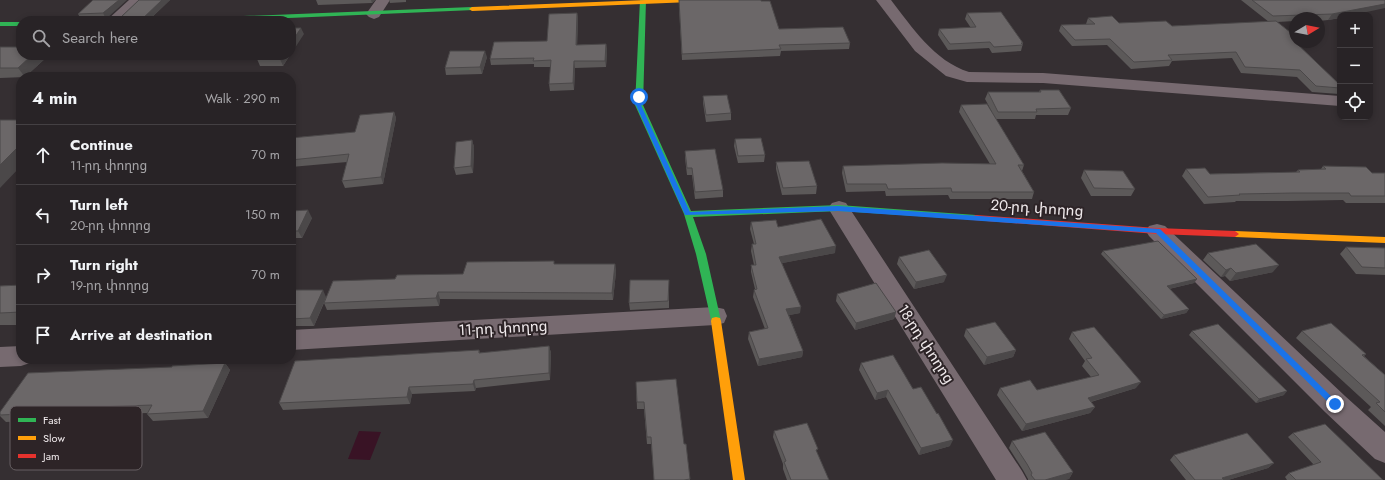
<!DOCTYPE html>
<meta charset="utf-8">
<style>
:root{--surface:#282326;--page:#342f32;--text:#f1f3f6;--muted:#a5a4a7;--line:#444043}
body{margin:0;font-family:Jost,"Noto Sans Armenian",sans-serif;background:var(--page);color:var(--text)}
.controls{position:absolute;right:12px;top:12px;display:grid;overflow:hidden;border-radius:8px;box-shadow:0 2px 6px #0003}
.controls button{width:36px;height:36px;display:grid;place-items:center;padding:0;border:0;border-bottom:1px solid var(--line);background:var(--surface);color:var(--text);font:20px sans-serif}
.compass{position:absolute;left:1289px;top:12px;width:36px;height:36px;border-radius:50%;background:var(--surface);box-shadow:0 2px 6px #0003;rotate:80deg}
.stop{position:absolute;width:12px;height:12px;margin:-9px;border:3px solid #1a73e8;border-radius:50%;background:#fff}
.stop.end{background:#1a73e8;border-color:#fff;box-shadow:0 1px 4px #0008}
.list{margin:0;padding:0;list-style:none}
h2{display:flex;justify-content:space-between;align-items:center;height:52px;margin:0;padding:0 16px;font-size:17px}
h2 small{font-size:13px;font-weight:400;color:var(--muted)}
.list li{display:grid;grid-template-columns:26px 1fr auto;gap:12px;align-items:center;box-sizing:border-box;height:60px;padding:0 16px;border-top:1px solid var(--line)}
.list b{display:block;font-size:15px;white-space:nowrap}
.list p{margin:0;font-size:13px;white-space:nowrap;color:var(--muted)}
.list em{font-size:13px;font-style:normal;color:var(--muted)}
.icon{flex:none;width:22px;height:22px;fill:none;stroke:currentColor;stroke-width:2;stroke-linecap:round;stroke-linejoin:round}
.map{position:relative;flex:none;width:1385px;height:480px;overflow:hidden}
.search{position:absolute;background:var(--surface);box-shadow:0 2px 6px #0003;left:16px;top:16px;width:280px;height:44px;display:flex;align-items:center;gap:10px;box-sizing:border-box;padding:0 14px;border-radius:16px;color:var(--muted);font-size:15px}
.panel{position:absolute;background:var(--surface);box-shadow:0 2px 6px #0003;left:16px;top:72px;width:280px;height:292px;border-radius:16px}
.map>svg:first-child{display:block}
.water{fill:#391325}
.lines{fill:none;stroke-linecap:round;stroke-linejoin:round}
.street{fill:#776a70;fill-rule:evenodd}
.fast{fill:#30b455;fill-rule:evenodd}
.slow{fill:#ff9f0a;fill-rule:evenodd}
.jam{fill:#e5322d;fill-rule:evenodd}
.wall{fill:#5c5959}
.shaded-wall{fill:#4b4849}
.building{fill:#6b6768;stroke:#4b4849}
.route{fill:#1a73e8}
.labels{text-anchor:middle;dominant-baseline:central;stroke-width:4;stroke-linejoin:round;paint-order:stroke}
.street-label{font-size:15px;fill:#efe9eb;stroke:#2d2427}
.key{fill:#2d2427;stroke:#675f62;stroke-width:1}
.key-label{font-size:11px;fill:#efe9eb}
</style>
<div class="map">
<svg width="1385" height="480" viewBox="0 0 1385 480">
<rect width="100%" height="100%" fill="#352f32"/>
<path class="water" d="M359 431 381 432 370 460 348 459Z"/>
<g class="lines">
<path class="street" d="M129 0H145L123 21H106Z
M376 0H390L379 17 374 19 369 17 366 14Z
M876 0H891C912 27 934 61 969 72L1043 73 1340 96V106L1043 83 967 82 946 76 915 51Z
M839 201 846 203 1022 471 1027 480H996L828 208 832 203Z
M1157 224 1165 226 1345 396 1385 432V463L1375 459 1325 412 1149 236 1146 231 1149 226Z
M715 307 724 309 727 316 724 323 715 325 291 350V330Z
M21 346V359H32L30 363 21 366 0 367V347Z"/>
<path class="fast" d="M640 0H646L643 105 691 211 839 205 976 215 979 216 980 218 979 220 839 211 693 217 706 254 721 321 720 324 716 325 712 324 696 254 684 214 635 105Z
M472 7 475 9 474 10 217 21H166L169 19Z
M0 22H21V26H0Z"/>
<path class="slow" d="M646 0H694L691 2 472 11 469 9 472 7Z
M1235 231 1385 237V243L1235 237 1231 234Z
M716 317 720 318 721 321 745 480H733L711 321 712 318Z"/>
<path class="jam" d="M976 215 1157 228 1235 231 1239 234 1235 237 1157 234 973 220 972 218 973 216Z"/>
</g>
<path class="wall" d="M93 0 108 17H121L139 0H170L148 21 101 19H81L78 14Z
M316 0H375L372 3 318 5Z
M389 0H406V2L390 3Z
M1241 0H1385L1340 15V18L1328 20 1319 21V18H1295V21L1277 22 1295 36V42L1340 85V92L1339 94 1312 92 1297 77 1241 73 1232 58 1172 61 1169 66 1131 69 1107 45 1072 46 1059 31 1061 25 1087 24H1086L1088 18 1119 23 1172 26 1269 22Z
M679 6 779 29 850 43 849 49 781 51 780 56 682 60Z
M577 13 578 19 577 45 606 44 607 51 606 67 575 68 574 90 550 91 549 84 551 67H534V64L491 65 490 59 547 41Z
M967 13 1023 43 1021 51 992 53 989 48 948 50 938 35 939 29 971 28 965 19Z
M0 47 48 56 25 77 0 78Z
M66 55H118L116 57 68 58Z
M290 55 283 66H260L257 59Z
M487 57 482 74 446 75 445 68Z
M1040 90 1071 108 1068 115H1036L1035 119H996L1024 165 1022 171 1034 192 1032 199H950L948 195 886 196 885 191 846 192 842 173 843 166 990 164 959 112 961 105 992 112 985 99 988 92H1039Z
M703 96 731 113V120L706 122 703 103Z
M394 112 396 118 383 184 345 188 342 181 347 162 291 167V138L355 132Z
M735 139 765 155 764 162 738 163 734 146Z
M472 140 474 147 473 173 456 175 454 168Z
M685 151 723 190V197L695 199 692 175H687L685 158Z
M776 162 817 186 816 194 782 195 776 169Z
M1323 166 1372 173H1385V203H1346L1343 200 1288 201H1236L1235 202 1204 204 1182 176 1186 169 1210 174 1296 172 1298 170 1321 169Z
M1084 170 1135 189 1131 196H1091L1081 178Z
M291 211 312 218 302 238H291Z
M751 222 778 227 835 253 782 263 800 313 789 315 803 351 802 357 758 366 748 339 749 332 765 329 753 297 754 290 755 289 751 272V265H754L751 251 752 244H754L750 229Z
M1346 247 1385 248V275L1356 274 1340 254Z
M1103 251 1197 279 1194 283 1169 289 1189 309 1186 313 1161 319 1101 254Z
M1208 253 1273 272 1230 281 1225 276 1221 277 1203 260Z
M899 257 944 282 914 289 897 264Z
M555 264H615L616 272 613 300 440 299 439 306 327 310 324 303 314 326H291V290L326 297 395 279 463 274Z
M669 280V308L630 310 629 303Z
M21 285V325H0V286Z
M837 294 896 312 894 319 855 330 836 301Z
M966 329 1016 350 1013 357 984 365 964 336Z
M1192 331 1284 395 1256 403 1189 335Z
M1302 331 1366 354 1364 356 1385 375V426L1368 410 1371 407 1296 338Z
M1072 332 1136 388 1091 402 1095 407 1090 413 1022 431 997 395 1000 388 1037 390 1091 377 1082 366 1085 361 1069 339Z
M549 346 551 353 550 380 476 388 475 391 412 394 410 404 283 410 279 403 479 350 480 353Z
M225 363 230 370 208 418 153 421 147 414 148 413 75 415 72 419 6 422 0 416V412L172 367Z
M861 363 913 389 950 446 919 455 886 397 875 400 859 370Z
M636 382 684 444H686L690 480H654L651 444H647L644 409H637Z
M774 431 817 453 829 480H787L783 469V464L773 437Z
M1293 433 1383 480H1287L1285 477 1289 473 1314 465 1288 437Z
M1012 441 1073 472 1069 479 1064 480H1028V479L1023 470 1009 448Z
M1174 455 1274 463 1268 468 1228 480H1186L1170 460Z"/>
<path class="shaded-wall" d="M119 0H127L106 19 103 13Z
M162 0H170L148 21H140Z
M371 0H375L372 3Z
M1385 4V8L1353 15H1340V18L1328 20 1332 14Z
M577 13 578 19 577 51 576 45Z
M301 28 304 34 291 54V43Z
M606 44 607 51 606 67 605 61Z
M485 51 487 57 482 74 480 67Z
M32 55H48V56L25 77 18 68Z
M283 55H290L283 66 280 59Z
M574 61 575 68 574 90 573 83Z
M394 112 396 118 383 184 381 177Z
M472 140 474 147 473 173 471 166Z
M21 144V166L0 188V165Z
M308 210 312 218 302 238 298 231Z
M836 246 835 253 778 264 779 257Z
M615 264 616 272 613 300 612 293Z
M1279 265 1273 272 1230 281 1236 273Z
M1231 268 1225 276 1221 277 1226 270Z
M947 275 944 282 914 289 916 282Z
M1197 279 1194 283 1164 290 1167 286Z
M323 290 326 297 314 326 310 318Z
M438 292 440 299 439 306 436 298Z
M801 307 800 313 785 316 786 309Z
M1189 309 1186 313 1161 319 1164 315Z
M896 312 894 319 855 330 856 323Z
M549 346 551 353 550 380 549 373Z
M1016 350 1013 357 984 365 987 357Z
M803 351 802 357 758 366 759 359Z
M225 363 230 370 208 418 203 411Z
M474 380 476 388 475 391 473 384Z
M1141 382 1136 388 1083 404 1088 398Z
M409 387 412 394 410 404 407 397Z
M888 390 886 397 875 400 877 393Z
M1287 391 1284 395 1256 403 1259 399Z
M1095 407 1090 413 1022 431 1026 424Z
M68 408 75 415 72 419 65 412Z
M953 440 950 446 919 455 921 448Z
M1274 463 1268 468 1228 480H1220L1222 478Z
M1073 472 1069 479 1064 480H1045Z"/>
<path class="building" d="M93 0H119L103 13 78 14Z
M139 0H162L140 21H99L103 17H121Z
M679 0H761V1H770L779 29 843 27 850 43 779 45 781 49 682 54Z
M1252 0H1385V4L1332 14 1273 16Z
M1001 12 1023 43H1021L1023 45 994 47 990 42 950 44 939 29 976 27 967 13Z
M577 13 576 45 606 44 605 61H574L573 83 549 84 551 60 533 61 534 58 490 59 494 42 547 41 549 14Z
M1112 16 1119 23 1166 21 1172 26 1276 21 1295 36V38H1291L1340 85V88L1316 86 1300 70 1245 67 1236 52 1168 55 1172 60 1134 62 1110 39 1075 40 1061 25 1095 24 1088 18Z
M291 28H301L291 43Z
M0 47H21V55H32L18 68H0Z
M450 51H485L480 67 445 68Z
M260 55H283L280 59H257Z
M1040 90H1059L1071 108 1036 109 1037 112H998L988 92H1041Z
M727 95 731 113 706 115 703 96Z
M987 104 1024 165H1018L1034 192H952L951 188 888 189 886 184H847L843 166 942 163 996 164 961 105Z
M394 112 381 177 342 181 349 154 291 160V138L355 132 360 115Z
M0 120H21V144L0 165Z
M761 138 765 155 738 156 735 139Z
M472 140 471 166 454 168 456 142Z
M715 149 723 190 695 192 692 168H687L685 151Z
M809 161 817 186 783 188 776 162Z
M1323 166 1366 167 1372 173H1385V196H1351L1349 193H1293L1239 194 1240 195 1208 197 1186 169 1205 168 1210 174 1300 172 1298 170 1326 169Z
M1084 170 1123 171 1135 189 1094 188Z
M308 210 298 231H291V211Z
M821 219 836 246 779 257 801 307 786 309 803 351 759 359 749 332 768 328 754 290 757 289 751 265H756L752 244H756L751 222 776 220 778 227Z
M1158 241 1197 279 1167 286 1189 309 1164 315 1103 251Z
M1256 244 1279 265 1236 273 1231 268 1226 270 1208 253Z
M1346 247 1385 248V268L1362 267Z
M929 250 947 275 916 282 899 257Z
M554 261V264H615L612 293 438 292 436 298 324 303 333 281 395 279 397 275 463 274 467 262Z
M630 280H669L668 301 629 303Z
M876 283 896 312 856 323 837 294Z
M21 285V312L0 313V286Z
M291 290H323L310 318 291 319Z
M995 322 1016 350 987 357 966 329Z
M1331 323 1366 354 1362 355 1385 375V412L1376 403 1380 402 1302 331Z
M1218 324 1287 391 1259 399 1192 331Z
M1094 327 1141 382 1088 398 1095 407 1026 424 1000 388 1030 380 1037 390 1099 375 1086 359 1092 358 1072 332Z
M549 346V373L474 380 473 384 409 387 407 397 279 403 295 361 479 350V353Z
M893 355 913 389 921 387 937 414 938 413 953 440 921 448 888 390 877 393 861 363Z
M225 363 203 411 147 414 152 405 68 408 65 412 0 415V412L28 373 172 367V366Z
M676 379 684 444H686L690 479 684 480H654L651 437H647L644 402H637L636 382Z
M807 423 818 449 816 450 829 480H791L784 462 786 461 774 431Z
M1325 424 1383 480H1296L1289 473 1321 462 1293 433Z
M1045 432 1073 472 1045 480H1035L1031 475 1032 473 1027 464 1012 441Z
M1247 433 1274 463 1222 478 1224 480H1195L1174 455Z"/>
<path class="route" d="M639 96 642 97 641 105 690 212 838 206 1160 229 1339 404 1335 407 1332 406 1156 233 838 211 685 215 636 105V97Z"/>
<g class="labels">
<g class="street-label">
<text transform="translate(1037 208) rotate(4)">20-րդ փողոց</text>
<text transform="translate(503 328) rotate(-3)">11-րդ փողոց</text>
<text transform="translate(926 344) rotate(57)">18-րդ փողոց</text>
</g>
</g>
<rect x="10" y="406" width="132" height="64" rx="6" class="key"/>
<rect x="18" y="418" width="18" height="4" fill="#30b455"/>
<rect x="18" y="436" width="18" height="4" fill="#ff9f0a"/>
<rect x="18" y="454" width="18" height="4" fill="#e5322d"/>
<g class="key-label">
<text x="43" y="424">Fast</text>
<text x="43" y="442">Slow</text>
<text x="43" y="460">Jam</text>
</g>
</svg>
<div class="controls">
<button>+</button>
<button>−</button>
<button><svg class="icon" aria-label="locate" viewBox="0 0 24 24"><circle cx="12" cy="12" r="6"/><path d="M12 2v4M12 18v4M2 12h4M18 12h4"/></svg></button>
</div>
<svg class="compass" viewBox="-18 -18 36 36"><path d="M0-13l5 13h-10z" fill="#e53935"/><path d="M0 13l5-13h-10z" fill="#a5a4a7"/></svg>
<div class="stop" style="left:639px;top:97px"></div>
<div class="stop end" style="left:1335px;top:404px"></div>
<div class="search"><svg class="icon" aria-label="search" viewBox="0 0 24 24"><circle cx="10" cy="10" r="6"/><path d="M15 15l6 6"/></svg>Search here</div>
<section class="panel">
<h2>4 min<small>Walk · 290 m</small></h2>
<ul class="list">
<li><svg class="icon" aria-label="ahead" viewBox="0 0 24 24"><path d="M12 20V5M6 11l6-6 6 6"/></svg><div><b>Continue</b><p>11-րդ փողոց</p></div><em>70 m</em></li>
<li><svg class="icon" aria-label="left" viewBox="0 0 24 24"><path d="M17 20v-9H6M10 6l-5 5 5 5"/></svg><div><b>Turn left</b><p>20-րդ փողոց</p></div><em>150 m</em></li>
<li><svg class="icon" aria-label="right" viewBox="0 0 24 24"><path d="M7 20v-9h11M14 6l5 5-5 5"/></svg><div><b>Turn right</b><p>19-րդ փողոց</p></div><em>70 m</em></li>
<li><svg class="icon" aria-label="arrive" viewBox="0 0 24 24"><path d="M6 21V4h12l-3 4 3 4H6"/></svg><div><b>Arrive at destination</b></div></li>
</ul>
</section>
</div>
